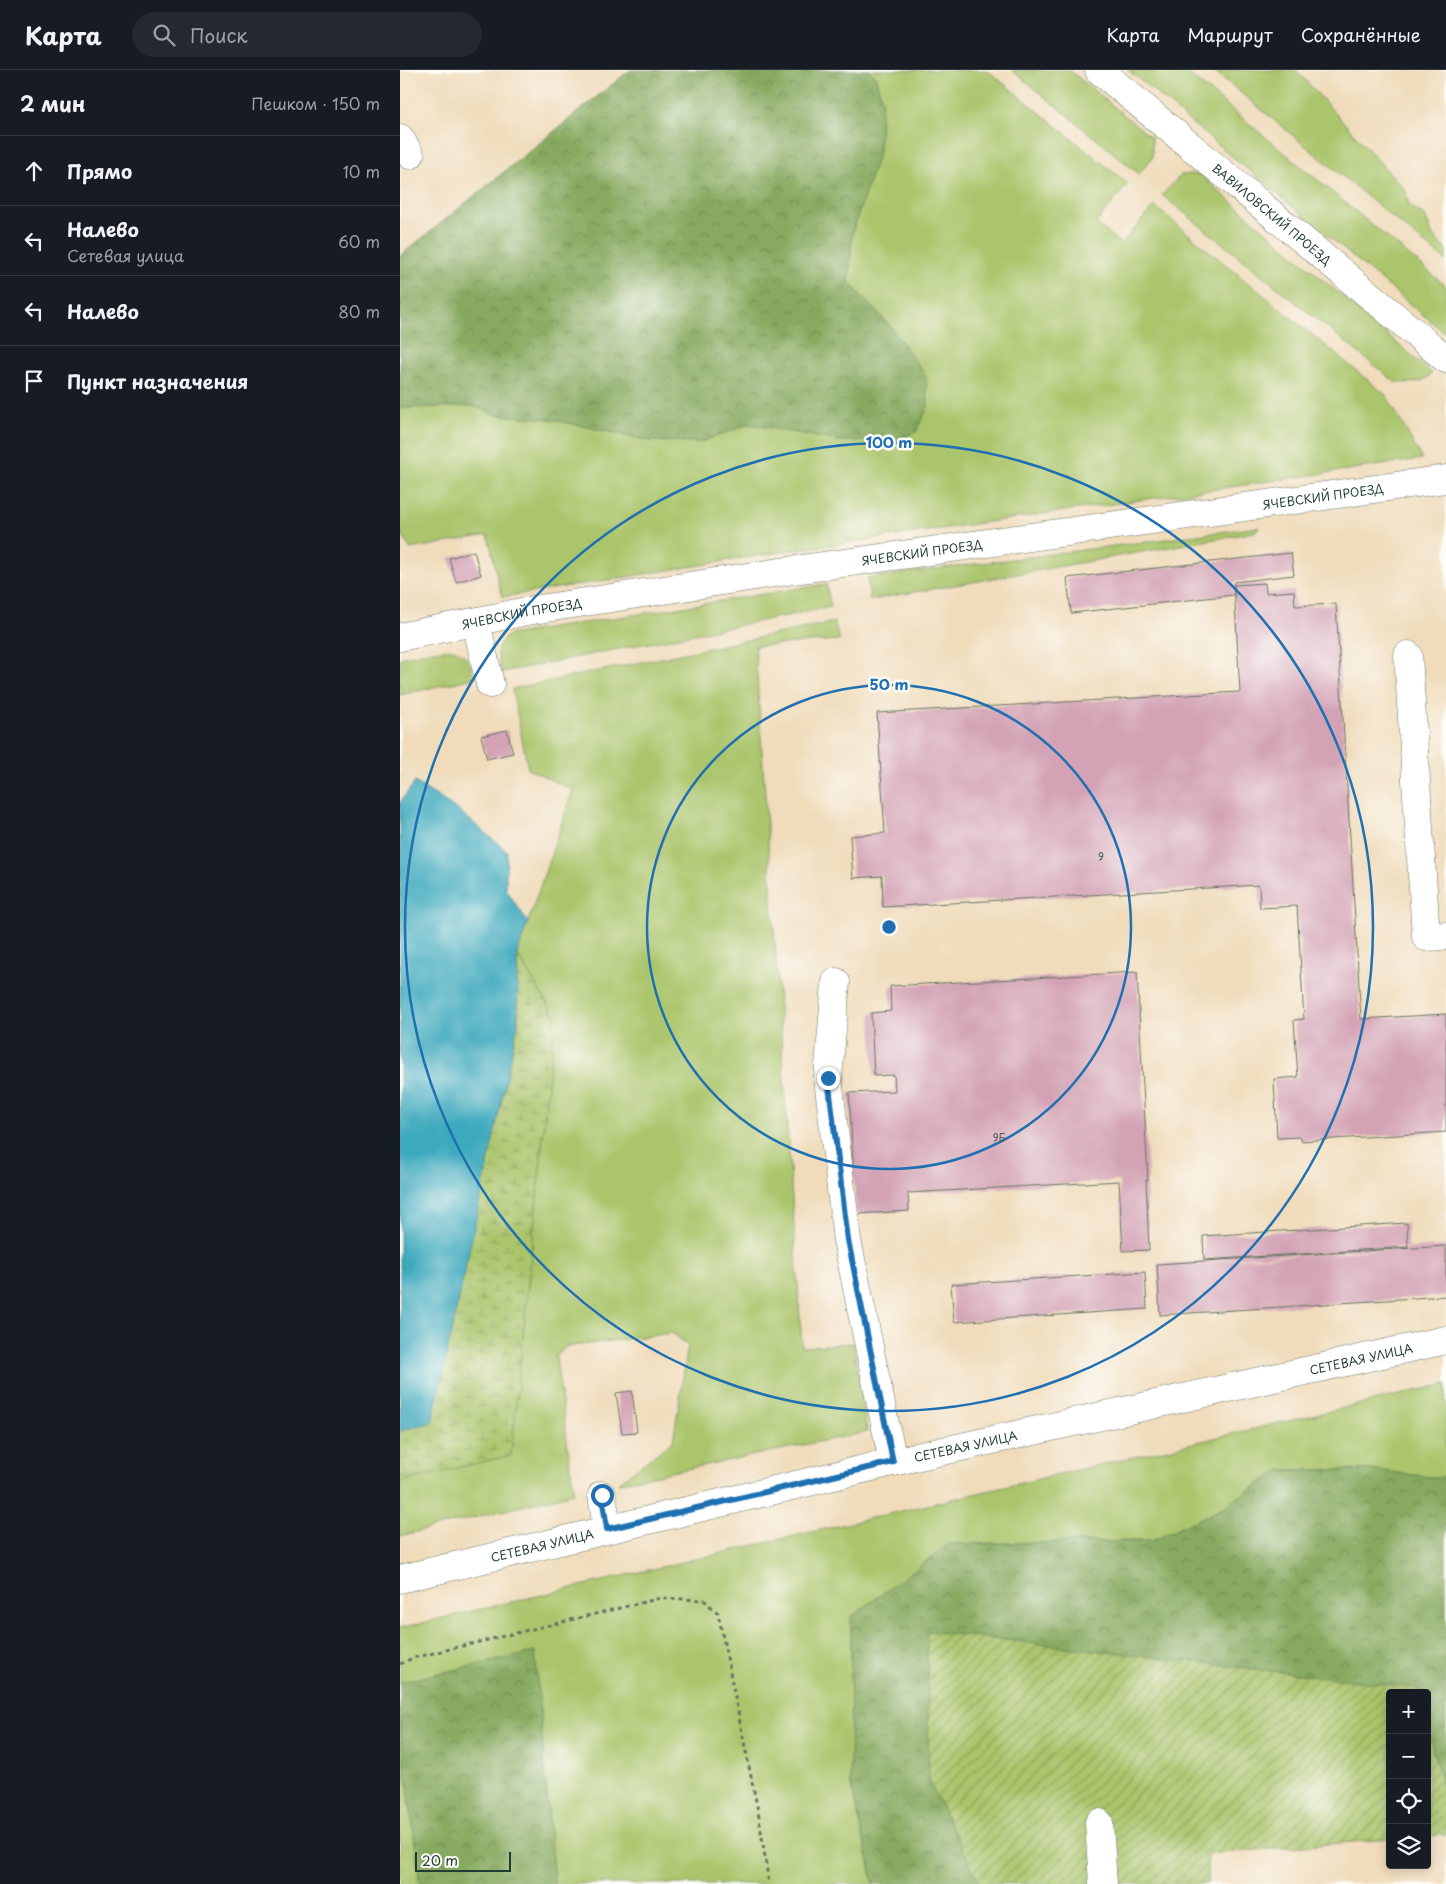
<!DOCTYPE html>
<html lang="ru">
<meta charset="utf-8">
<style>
:root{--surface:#171b24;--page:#242831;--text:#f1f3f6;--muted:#9ea1a6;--line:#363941}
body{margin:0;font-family:"Playpen Sans",sans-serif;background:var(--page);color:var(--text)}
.controls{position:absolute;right:15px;bottom:15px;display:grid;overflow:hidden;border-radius:5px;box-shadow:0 2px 12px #0003}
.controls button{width:45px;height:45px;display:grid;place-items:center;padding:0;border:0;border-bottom:1px solid var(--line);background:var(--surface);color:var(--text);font:25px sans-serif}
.scale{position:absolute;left:15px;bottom:12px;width:96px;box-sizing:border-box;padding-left:5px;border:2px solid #1f3d34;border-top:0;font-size:14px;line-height:18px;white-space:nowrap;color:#1f3d34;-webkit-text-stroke:4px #fdfcf7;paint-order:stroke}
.stop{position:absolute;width:15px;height:15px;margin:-11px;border:4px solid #1f6fb2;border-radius:50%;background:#fff}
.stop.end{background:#1f6fb2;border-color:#fff;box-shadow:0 1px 5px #0008}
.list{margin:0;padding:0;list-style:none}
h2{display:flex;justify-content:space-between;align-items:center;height:65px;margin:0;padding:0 20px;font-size:21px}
h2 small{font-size:16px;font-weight:400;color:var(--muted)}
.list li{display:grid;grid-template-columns:32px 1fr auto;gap:15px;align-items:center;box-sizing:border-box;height:70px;padding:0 20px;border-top:1px solid var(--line)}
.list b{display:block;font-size:19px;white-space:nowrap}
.list p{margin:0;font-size:16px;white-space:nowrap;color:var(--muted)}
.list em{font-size:16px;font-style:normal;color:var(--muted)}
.icon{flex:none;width:28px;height:28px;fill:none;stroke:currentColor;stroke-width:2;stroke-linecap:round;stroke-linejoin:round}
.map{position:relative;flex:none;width:1046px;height:1814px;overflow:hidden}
header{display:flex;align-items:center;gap:30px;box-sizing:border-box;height:70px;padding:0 25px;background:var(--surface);border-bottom:1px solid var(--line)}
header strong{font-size:24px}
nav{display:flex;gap:28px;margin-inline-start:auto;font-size:18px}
.search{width:350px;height:45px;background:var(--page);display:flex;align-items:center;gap:12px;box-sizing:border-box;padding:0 18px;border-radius:28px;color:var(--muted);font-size:19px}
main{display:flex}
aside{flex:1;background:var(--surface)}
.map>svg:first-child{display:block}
.grass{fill:#abc56c;stroke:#658150}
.forest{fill:url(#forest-crowns);stroke:#54744a}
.wetland{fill:url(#wetland-marsh);stroke:#658150}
.garden{fill:url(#garden-furrows);stroke:#658150}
.water{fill:#3da9bd;stroke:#2e7378}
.building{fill:#d3a3b5}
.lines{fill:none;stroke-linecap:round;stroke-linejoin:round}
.minor-casing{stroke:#687563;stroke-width:29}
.path{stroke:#687563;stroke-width:3;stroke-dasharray:4 4;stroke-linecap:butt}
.minor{stroke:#fff;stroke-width:28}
.route{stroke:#1f6fb2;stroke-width:6}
.ring{fill:none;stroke:#1f6fb2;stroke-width:2.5}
.labels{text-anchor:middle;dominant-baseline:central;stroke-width:5;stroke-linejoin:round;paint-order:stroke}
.number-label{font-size:10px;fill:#4c5654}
.street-label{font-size:12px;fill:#1f3d34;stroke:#fdfcf7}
.centre{fill:#1f6fb2;stroke:#fdfcf7;stroke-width:2.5}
.ring-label{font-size:15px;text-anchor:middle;font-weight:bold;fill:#1f6fb2;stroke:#fdfcf7;stroke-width:5;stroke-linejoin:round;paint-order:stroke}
</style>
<header>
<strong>Карта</strong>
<div class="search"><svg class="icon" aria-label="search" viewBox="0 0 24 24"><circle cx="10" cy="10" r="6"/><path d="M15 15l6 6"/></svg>Поиск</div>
<nav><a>Карта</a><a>Маршрут</a><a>Сохранённые</a></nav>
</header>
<main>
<aside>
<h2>2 мин<small>Пешком · 150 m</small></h2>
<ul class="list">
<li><svg class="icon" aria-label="ahead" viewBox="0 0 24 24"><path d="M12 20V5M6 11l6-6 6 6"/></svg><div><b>Прямо</b></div><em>10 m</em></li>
<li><svg class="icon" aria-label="left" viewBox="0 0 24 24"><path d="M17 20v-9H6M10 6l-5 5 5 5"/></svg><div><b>Налево</b><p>Сетевая улица</p></div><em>60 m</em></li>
<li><svg class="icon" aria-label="left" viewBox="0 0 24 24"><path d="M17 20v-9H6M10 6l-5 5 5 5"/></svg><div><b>Налево</b></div><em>80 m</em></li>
<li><svg class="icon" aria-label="arrive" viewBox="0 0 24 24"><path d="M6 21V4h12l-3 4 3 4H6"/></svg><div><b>Пункт назначения</b></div></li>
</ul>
</aside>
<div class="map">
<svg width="1046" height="1814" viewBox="0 0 1046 1814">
<defs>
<pattern id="forest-crowns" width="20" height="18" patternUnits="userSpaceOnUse" patternTransform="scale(1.25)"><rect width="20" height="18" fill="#88aa60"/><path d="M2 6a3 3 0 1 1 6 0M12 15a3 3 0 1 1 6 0" fill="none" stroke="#6f8c50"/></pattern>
<pattern id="wetland-marsh" width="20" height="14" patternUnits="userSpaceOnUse" patternTransform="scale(1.25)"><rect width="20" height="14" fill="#abc56c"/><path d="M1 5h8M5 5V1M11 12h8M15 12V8" fill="none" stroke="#8ba15a"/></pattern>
<pattern id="garden-furrows" width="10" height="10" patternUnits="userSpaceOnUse" patternTransform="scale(1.25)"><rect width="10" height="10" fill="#abc56c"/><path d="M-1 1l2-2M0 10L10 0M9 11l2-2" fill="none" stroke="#8ba15a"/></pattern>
</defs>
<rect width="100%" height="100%" fill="#fdfcf7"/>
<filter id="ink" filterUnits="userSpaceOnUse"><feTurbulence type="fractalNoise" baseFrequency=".02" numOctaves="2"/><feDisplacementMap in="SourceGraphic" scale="10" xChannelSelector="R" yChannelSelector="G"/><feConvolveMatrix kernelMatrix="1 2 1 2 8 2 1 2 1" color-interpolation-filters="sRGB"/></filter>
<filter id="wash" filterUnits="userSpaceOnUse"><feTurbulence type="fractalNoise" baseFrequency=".0096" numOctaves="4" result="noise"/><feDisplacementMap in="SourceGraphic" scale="20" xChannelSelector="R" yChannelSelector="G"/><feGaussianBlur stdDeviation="1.12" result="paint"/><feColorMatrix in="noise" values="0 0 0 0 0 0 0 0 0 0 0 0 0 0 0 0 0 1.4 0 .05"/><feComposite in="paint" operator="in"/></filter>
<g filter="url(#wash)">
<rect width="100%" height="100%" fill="#f0dcbb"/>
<path class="grass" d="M469 0H587L728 114 696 153 721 174 754 136 986 325 1022 389 368 484 102 527 88 465 10 479 0 460V338L73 336 98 345 151 349 251 371 301 372 349 354 440 371 492 258 449 213 452 163 479 81 475 6Z
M612 0H669L752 68V88L739 104Z
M728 0H784L1046 216V264Z
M813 0H896L1005 120 1009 135 1025 146 1033 166 1046 179V191Z
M790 104 800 105 1032 303C1021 315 1011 313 995 312L762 125 781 105Z
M859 457 855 462 470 530 467 508Z
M426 514 431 537 102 602C97 585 93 578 108 565Z
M434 552 440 570 355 576 402 1277 453 1273 467 1362 218 1413 273 1371 288 1275 272 1263 165 1277 156 1287 174 1423 0 1466V1412L111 1384 155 946 117 884 173 720 128 699 112 619Z
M53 579C68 585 70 593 74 608L0 625V588L31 581Z
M1046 1314V1406L1037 1408 974 1400H881L821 1439 752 1471 549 1474 450 1711 474 1814H154L135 1582 0 1612V1558Z
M0 1654 20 1814H0Z"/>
<path class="forest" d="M230 0H469L475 6 482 30 479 81 452 163 449 213 492 258 526 307 528 336 516 362 492 371H440L349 354 301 372 251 371 151 349 98 345 73 336 0 338V186Z
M881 1400H974L1037 1408 1046 1406V1729L1027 1658V1623H1018L1016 1618 528 1561 529 1711 580 1814H474L450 1711 451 1547 549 1474 752 1471 821 1439Z
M135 1582 154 1814H20L0 1654V1612Z"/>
<path class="wetland" d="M117 884 155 946 111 1385 0 1412V1361L32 1352 118 954Z"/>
<path class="garden" d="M527 1561 1017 1618 1018 1623H990V1769L808 1784 807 1814H580L529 1711Z
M1027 1658 1046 1729V1765L1027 1766Z"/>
<path class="water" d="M15 712 58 740 107 781 106 819 128 852 117 884 118 954 32 1352 0 1361V732Z"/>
<g id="blocks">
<path class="building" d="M74 481 81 505 56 512 49 488Z
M891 483 894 505 834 512 833 525 671 543 667 508Z
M865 513 866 523 894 521 895 536 936 534 961 949 1046 944V1062L901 1071V1067L877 1068 874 1009 898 1007 894 950 904 949 897 836 860 838 859 815 483 837 482 806 453 808 450 766 485 763 477 643 840 622 834 515Z
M107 660 113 683 87 689 81 666Z
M737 902 748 1110H746L749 1180 723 1181 719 1111 508 1123 509 1141 456 1144 449 1023 495 1021 494 1005 474 1006 471 943 491 941 490 916Z
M1007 1153 1008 1177 804 1190 803 1166Z
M1046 1176V1226L760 1245 757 1194Z
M745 1202 747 1239 554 1252 551 1214Z
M232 1321 237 1362 222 1363 216 1323Z"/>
</g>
</g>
<g filter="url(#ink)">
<use href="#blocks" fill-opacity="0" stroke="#687563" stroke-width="1"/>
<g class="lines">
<defs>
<g id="minor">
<path id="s1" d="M699 0 1046 289"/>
<path d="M0 68 10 85"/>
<path d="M76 552 90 614"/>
<path id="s2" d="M0 567 127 541 387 501 1046 409"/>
<path d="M1008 585 1026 867 1046 866"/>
<path d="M436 912 428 1008 447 1170 493 1392"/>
<path d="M202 1425 207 1459"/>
<path id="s3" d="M0 1509 493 1392 1046 1270"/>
<path d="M699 1753 703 1814"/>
</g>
</defs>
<use href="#minor" class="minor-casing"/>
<path class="path" d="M0 1594 13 1588 261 1528 304 1530 318 1543 358 1741 369 1814"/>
<use href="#minor" class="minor"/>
</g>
</g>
<g class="lines" filter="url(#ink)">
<path class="route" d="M202 1425 207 1459 493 1392 448 1170 428 1008"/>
</g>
<g class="ring">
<circle cx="489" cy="857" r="242"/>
<circle cx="489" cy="857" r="484"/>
</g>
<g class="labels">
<g class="number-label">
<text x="701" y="786">9</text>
<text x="599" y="1067">9Б</text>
</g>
<g class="street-label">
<text stroke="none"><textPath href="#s1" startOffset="225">ВАВИЛОВСКИЙ ПРОЕЗД</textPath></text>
<text stroke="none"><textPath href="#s2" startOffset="934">ЯЧЕВСКИЙ ПРОЕЗД</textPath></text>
<text stroke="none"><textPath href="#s2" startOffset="529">ЯЧЕВСКИЙ ПРОЕЗД</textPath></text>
<text stroke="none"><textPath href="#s2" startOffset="124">ЯЧЕВСКИЙ ПРОЕЗД</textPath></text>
<text stroke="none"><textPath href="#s3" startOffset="986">СЕТЕВАЯ УЛИЦА</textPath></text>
<text stroke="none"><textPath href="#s3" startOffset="581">СЕТЕВАЯ УЛИЦА</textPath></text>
<text stroke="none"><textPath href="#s3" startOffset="146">СЕТЕВАЯ УЛИЦА</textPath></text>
</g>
</g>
<circle cx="489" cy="857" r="8" class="centre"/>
<g class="ring-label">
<text x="489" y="378">100 m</text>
<text x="489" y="620">50 m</text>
</g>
</svg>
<div class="controls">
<button>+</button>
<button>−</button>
<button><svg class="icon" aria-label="locate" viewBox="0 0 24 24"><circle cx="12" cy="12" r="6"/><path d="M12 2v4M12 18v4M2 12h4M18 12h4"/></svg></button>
<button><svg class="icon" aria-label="layers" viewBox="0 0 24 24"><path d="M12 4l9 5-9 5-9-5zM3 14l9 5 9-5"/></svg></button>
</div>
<div class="scale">20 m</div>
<div class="stop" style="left:202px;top:1425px"></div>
<div class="stop end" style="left:428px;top:1008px"></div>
</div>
</main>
